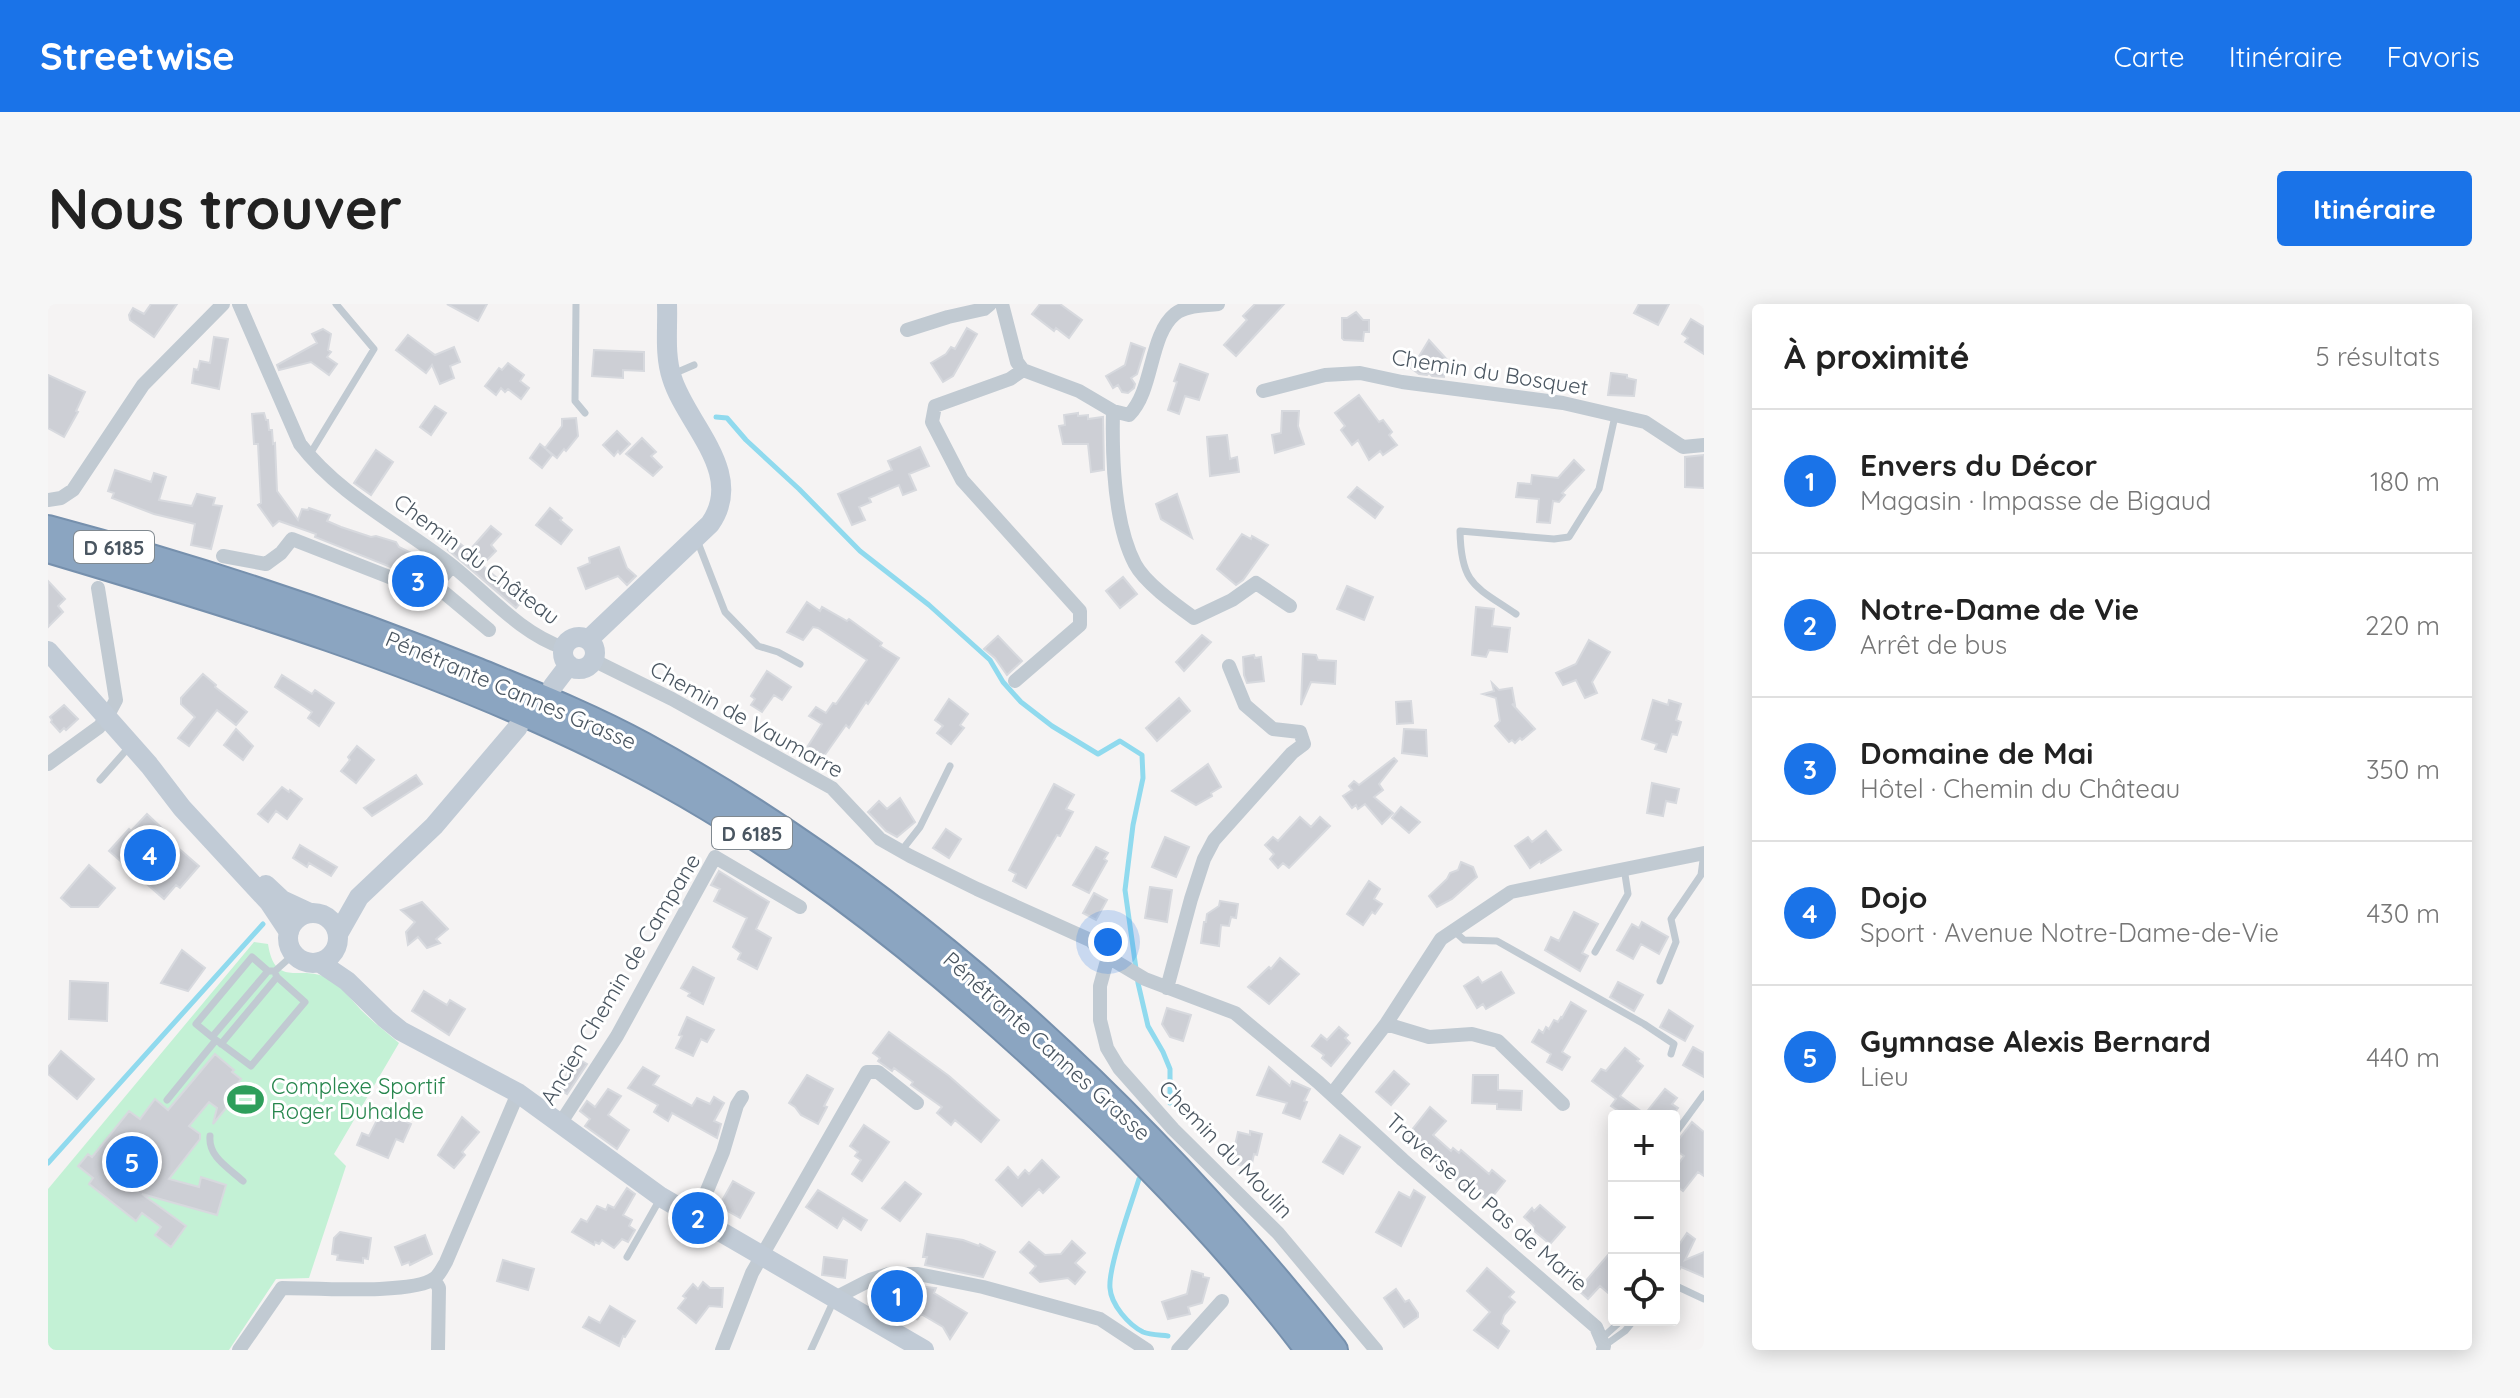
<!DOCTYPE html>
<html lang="fr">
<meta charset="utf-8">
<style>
:root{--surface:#fff;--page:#f6f6f6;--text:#222;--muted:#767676;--line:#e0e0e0;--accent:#1a73e8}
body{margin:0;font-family:Quicksand,sans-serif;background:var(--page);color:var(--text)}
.controls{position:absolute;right:24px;bottom:24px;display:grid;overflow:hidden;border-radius:8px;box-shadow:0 4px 20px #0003}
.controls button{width:72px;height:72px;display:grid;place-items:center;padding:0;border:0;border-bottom:2px solid var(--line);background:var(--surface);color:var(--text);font:40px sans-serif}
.you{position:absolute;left:1060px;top:638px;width:28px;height:28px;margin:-20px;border:6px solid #fff;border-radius:50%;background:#1a73e8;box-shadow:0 0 0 12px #1a73e833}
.badge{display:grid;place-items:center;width:52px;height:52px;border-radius:50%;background:var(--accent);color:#fff;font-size:26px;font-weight:700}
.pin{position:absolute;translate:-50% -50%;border:4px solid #fff;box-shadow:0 2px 8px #0006}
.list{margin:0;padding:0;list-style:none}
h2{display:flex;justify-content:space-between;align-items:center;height:104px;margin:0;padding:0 32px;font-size:34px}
h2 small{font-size:26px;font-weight:400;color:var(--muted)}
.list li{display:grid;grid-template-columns:52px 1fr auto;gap:24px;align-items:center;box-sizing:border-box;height:144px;padding:0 32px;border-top:2px solid var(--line)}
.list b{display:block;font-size:30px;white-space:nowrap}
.list p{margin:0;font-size:26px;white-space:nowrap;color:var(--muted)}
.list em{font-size:26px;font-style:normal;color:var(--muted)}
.icon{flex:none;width:44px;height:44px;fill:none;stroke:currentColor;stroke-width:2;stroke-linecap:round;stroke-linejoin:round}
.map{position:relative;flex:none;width:1656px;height:1046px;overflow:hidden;border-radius:8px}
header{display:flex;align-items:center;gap:48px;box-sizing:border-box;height:112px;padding:0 40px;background:var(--accent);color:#fff}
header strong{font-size:38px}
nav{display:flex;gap:44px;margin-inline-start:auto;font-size:28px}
.intro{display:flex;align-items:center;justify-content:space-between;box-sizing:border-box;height:192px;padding:0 48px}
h1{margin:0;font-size:56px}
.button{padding:20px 36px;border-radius:8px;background:var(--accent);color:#fff;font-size:28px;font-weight:700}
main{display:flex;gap:48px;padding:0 48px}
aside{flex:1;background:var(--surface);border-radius:8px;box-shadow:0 4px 20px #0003}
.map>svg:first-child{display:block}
.green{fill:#c3f1d5}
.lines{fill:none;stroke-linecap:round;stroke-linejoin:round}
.stream{stroke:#90daee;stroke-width:5}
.building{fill:#cdcfd5;stroke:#d7d9de;stroke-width:2}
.highway-casing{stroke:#7690ad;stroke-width:30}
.lane{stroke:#c1cad2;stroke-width:7}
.street{stroke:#c1cad2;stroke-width:14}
.secondary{stroke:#c1cbd6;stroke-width:20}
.highway{stroke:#8ba5c1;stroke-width:26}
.labels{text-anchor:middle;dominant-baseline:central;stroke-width:6;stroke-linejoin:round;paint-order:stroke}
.shield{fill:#fff;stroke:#808990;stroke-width:2}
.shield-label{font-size:20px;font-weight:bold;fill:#4a5661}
.street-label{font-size:22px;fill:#4a5661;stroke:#fff}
.leisure-label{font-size:22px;fill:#27864d;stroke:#fff;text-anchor:start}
</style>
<header>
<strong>Streetwise</strong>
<nav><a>Carte</a><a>Itinéraire</a><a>Favoris</a></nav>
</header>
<div class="intro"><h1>Nous trouver</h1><a class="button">Itinéraire</a></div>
<main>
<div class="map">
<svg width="1656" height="1046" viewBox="0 0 1656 1046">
<rect width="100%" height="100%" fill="#f5f3f3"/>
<path class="green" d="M206 638 220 640C227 686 254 659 281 675 294 683 303 695 313 706 325 718 338 728 351 739L286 850 298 862 261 974 228 975 181 1046H5L0 1041V885Z"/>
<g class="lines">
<path class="stream" d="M668 113 679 114 698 136 751 185 812 247 881 301 942 356 955 378 973 398 1004 422 1050 450 1072 437 1094 451 1095 474 1085 521 1077 586 1090 679 1100 722 1115 748 1122 765V799
M0 859 215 620
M1091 875C1084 898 1060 963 1062 984 1063 1001 1081 1021 1095 1028 1102 1031 1112 1031 1120 1032"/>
</g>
<path class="building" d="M103 0H129L106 33 82 16 81 11 85 4 96 10Z
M399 0H439L430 17Z
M992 0H1012L1034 16 1021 34 1008 24 1006 27 984 10Z
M1207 0H1236L1188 52 1176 41 1199 16 1195 12Z
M1591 0H1621L1610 21 1586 9Z
M1308 8 1315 16H1321V28H1316L1315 37 1296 36 1294 34V14H1299Z
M1643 15 1656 23V50L1637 38 1640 34 1634 30Z
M919 24 929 30 905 72 895 78 883 59 898 50 903 43 907 45Z
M275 25 283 30 280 46 283 48 279 53 289 60 281 71 263 58 231 66 229 61 269 39 264 30Z
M360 31 387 51 406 43 412 58 402 62 406 74 392 80 384 61 378 69 348 46Z
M166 33 180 35 171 85 144 79 146 65 150 66 152 57 162 59Z
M1381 36 1401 58 1396 62V73L1384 72 1381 69 1379 71 1371 70 1356 59 1361 49 1370 54Z
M1083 39 1097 44 1089 70 1083 74 1087 80 1086 84 1080 89 1074 88 1070 81 1065 84 1058 72 1077 61Z
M546 46 596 48V67L575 66V74L544 72Z
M460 59 476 71 472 77 481 84 473 95 460 85 457 88 453 84 448 91 437 82 451 64 454 66Z
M1132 60 1160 70 1151 96 1137 92 1131 110 1120 106 1129 78 1126 77Z
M1563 69 1579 71V74L1588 76 1586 92 1560 91Z
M0 71 37 88 28 107 30 108 16 133 0 124Z
M1311 91 1331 118 1335 116 1344 128 1341 131 1349 141 1335 151 1332 147 1321 156 1310 136 1304 141 1293 126 1297 122 1287 109Z
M387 102 398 109 383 131 372 123Z
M1234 107H1251L1250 122 1256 140 1227 149 1224 131 1233 129Z
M216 109 218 116H220L221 126H224L225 140 227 139 229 187 250 216 254 205 260 206 261 204 282 211 279 217 293 223 323 233 328 232 348 238 351 243 363 249 362 252 375 259 370 274 267 233 268 230 231 217 225 222 210 201 213 199 210 140H206L204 110Z
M1030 109V112L1040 111V115L1055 113 1056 166 1043 168 1040 140H1015L1011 122 1017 121 1016 111Z
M528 114 530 132 518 147 516 145 509 154 498 145 504 151 494 164 482 154 492 140 497 144 514 122V115Z
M569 127 582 140 572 150 570 147 566 152 555 141Z
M1179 131 1182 155 1189 153 1191 168 1162 172 1159 133Z
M594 134 608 148 603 152 614 163 605 172 578 150Z
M872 143 881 162 861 170 868 186 855 191 851 181 821 194 823 198 811 203 817 216 804 221 790 190 844 166 840 157Z
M328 146 345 158 323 191 306 179Z
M1656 151V184L1637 183V153Z
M1526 156 1536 166 1514 189 1517 191 1511 198 1505 197 1502 219 1489 218 1491 195 1468 193 1470 179 1483 180 1484 171 1510 174Z
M67 166 103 178 106 169 118 173 111 196 144 202 149 190 167 194 165 201 174 202 163 245 143 241 147 220 106 210 64 194 66 189 60 187Z
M1309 183 1335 203 1327 214 1300 193Z
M1129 190 1144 234 1113 215 1108 200Z
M502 204 514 214 512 216 524 226 513 240 488 221Z
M443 222 453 230 443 241 448 247 434 261 456 280 460 276 478 292 468 304 400 246 409 237 421 247Z
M1194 230 1203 235 1204 232 1220 241 1195 276 1188 281 1169 265Z
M571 243 579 264 588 272 579 281 570 272 538 285 530 264 542 259 541 254Z
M1075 273 1089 290 1072 304 1058 287Z
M0 277 17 295 10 302 15 308 0 323Z
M1299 282 1325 293 1316 316 1289 305Z
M759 298 772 307 774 303 799 317 801 315 834 339 832 342 851 354 820 400 818 398 801 424 798 421 774 455 758 445 774 420 761 412 768 403 778 409 785 399 788 400 819 356 770 324 765 323 755 336 739 328Z
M1428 303 1446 305 1444 322 1462 324 1459 348 1441 346 1438 353 1424 351Z
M1154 331 1163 338 1136 367 1128 358Z
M950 332 974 357 959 371 947 354 936 345Z
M1541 336 1562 348 1544 378 1549 389 1537 394 1528 376 1515 381 1508 369 1528 360Z
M1255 350 1268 351 1270 356 1288 357 1287 380 1263 378 1253 401Z
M1206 351 1207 354 1213 353 1216 377 1199 379 1196 371 1195 353Z
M719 367 743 383 734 396 726 391 714 408 703 401 707 395 703 392Z
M155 370 168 381 167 383 199 408 188 421 169 406 141 442 130 434 147 413 133 400V394Z
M234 371 264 390 267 386 286 399 271 422 260 414 264 408 227 383Z
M1444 379 1451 386 1464 384 1467 401 1464 400 1487 425 1474 436 1472 434 1467 439 1464 436 1461 438 1447 422 1452 417 1448 394 1435 390 1446 387Z
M1131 394 1142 407 1109 437 1098 424Z
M901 395 920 410 912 421 916 424 903 440 889 429 895 422 887 416Z
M1605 396 1620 401 1621 396 1633 400 1628 416 1633 418 1629 431 1624 430 1618 448 1607 445 1609 440 1594 435Z
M1363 397 1365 419 1349 420 1348 398Z
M16 401 30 415 18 426 16 424 12 428 3 418 4 416 2 413Z
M188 425 205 442 195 456 176 441Z
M1356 425 1378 426 1379 452 1354 449Z
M309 442 326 456 308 479 293 467 302 456 300 453Z
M1346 454 1349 457 1331 480 1335 486 1326 493 1345 509 1334 520 1317 500 1310 505 1308 501 1304 504 1295 492 1304 486 1301 482 1306 477 1311 481Z
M1160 460 1173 483 1163 489 1164 492 1148 501 1124 487Z
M368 471 374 480 324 512 316 504Z
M1604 479 1631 485 1628 499 1618 497 1615 512 1599 509Z
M1006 480 1026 491 1018 505 1025 508 1012 532 1009 531 978 584 965 577 968 570 961 566Z
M234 483 241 488 242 486 254 495 239 515 228 507 220 518 210 510Z
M852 494 867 518 849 533 838 527 820 508 831 497 839 505Z
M1353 503 1372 518 1361 529 1344 514Z
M99 510 117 527 114 530 151 562 132 584 128 581 116 595 61 547 81 525 83 527Z
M1252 513 1263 523 1272 513 1282 522 1241 564 1235 559 1230 564 1222 555 1226 550 1217 541 1225 533 1230 537Z
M898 525 913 535 901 554 885 544Z
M1498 527 1513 546 1493 559 1492 557 1482 564 1467 542 1480 533 1484 538Z
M1117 533 1141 543 1128 573 1104 563Z
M252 541 289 563 283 572 261 559 259 563 245 554Z
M1048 543 1060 549 1056 555 1059 557 1041 589 1025 581Z
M1413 558 1425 563 1429 573 1404 595 1389 603 1381 592 1399 575 1402 569 1410 566Z
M41 561 67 584 50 603H23L13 594Z
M671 567 721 598 708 625 723 634 709 665 690 655 693 649 685 643 699 614 666 597 672 585 663 581Z
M1321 577 1332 585 1326 595 1334 600 1327 610 1324 608 1315 621 1299 610Z
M1102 583 1124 586 1119 618 1097 614Z
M1046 589 1059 596 1048 616 1035 609Z
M1172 597 1190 600 1188 614 1183 613 1181 622 1173 621 1171 642 1153 639 1156 618H1158L1159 610 1171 602Z
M374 598 400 625 388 635 392 639 379 644 370 633 360 641 358 628 367 618 353 606Z
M1526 608 1550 620 1534 649 1540 652 1532 667 1497 646 1503 633 1511 637Z
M1594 618 1620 633 1611 650 1593 640 1585 655 1569 646 1584 620 1591 624Z
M134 646 157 664 140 687 113 679Z
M1232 654 1251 670 1221 700 1200 683 1221 663 1223 665Z
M645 663 666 674 655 700 640 692 642 689 633 684Z
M1453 668 1466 689 1438 705 1435 700 1429 704 1416 682 1430 673 1434 679Z
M22 677 60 679 59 717 21 715Z
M1570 678 1595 691 1586 707 1562 693Z
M376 687 399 701 402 696 417 705 401 731 364 707Z
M1523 698 1538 707 1514 748 1522 753 1514 766 1499 758 1503 750 1484 738 1491 726 1495 729 1498 723 1501 725 1506 716 1510 718 1513 713 1514 714Z
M1119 704 1143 711 1135 737 1122 733 1114 720Z
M1621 706 1645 722 1637 737 1612 723Z
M639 713 666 726 659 738 653 735 645 752 628 744 634 732 631 731Z
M1291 723 1300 731 1297 734 1302 739 1283 762 1274 754 1276 751 1264 742 1273 731 1279 736Z
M841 728 901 772 951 816 933 838 907 816 903 821 889 809 894 803 863 781 865 778 846 764 844 767 830 757 832 754 825 749Z
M1645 743 1656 749V773L1635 761Z
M1577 744 1591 755 1589 757 1595 762 1572 792 1597 810 1617 785 1629 794 1624 800 1630 804 1624 812H1578L1563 802 1568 795 1544 777 1553 765 1558 767Z
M13 747 46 775 29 795 0 770V763Z
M167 750 186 766 184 768 193 775 183 788 188 792 165 820 169 804 161 798 141 822 152 830V835L121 875 151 883 153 873 178 881 169 911 94 890 138 922 123 943 107 931 113 923 94 909 88 917 41 880 45 874 30 862 40 850 44 853 81 807 92 815 107 795 120 806Z
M529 754 539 760 519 790 510 784Z
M595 763 611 772 605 781 644 802 649 794 662 800 666 793 676 799 666 817 673 820 669 834 624 809 620 817 606 808 610 801 580 784Z
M1221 763 1242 782 1244 777 1262 785 1256 797 1259 798 1252 815 1235 809 1239 799 1209 791Z
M1346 767 1361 780 1343 801 1328 788Z
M759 771 785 785 776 802 779 803 770 820 753 811 747 803 741 799Z
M1425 771H1450V786L1474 787 1473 806 1449 805V800L1424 799Z
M560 785 573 792 560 811 581 826 569 845 537 822 542 815 532 807 539 797 547 803Z
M1382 803 1398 817 1385 831 1403 847 1405 844 1411 849 1413 846 1441 870 1444 866 1457 877 1441 897 1421 882 1418 885 1360 831Z
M334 806 340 809 349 808 354 816 363 820 355 838 348 835 340 854 309 841 314 829 321 832Z
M414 813 431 828 414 848 417 851 406 864 390 851Z
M1644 818 1656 828V872L1650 868 1635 887 1626 880V866L1636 852 1626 845V838L1631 835Z
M816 821 841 838 814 877 804 870 813 856 807 852 810 848 802 842Z
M1202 827 1214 830 1209 851 1206 850 1203 864 1183 859 1190 828 1202 831Z
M1292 831 1312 843 1295 870 1275 858Z
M994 856 1011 873 995 889 991 885 974 902 948 876 960 863 970 874 977 866 981 870Z
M685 877 706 889 692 914 671 902Z
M857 878 873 890 852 917 834 904Z
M579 884 587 890 575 911 584 916 581 922 587 926 580 938 574 935 566 944 554 936 551 940 547 938 546 941 524 928 533 915 539 918 549 902 558 906 560 901 566 904Z
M770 886 819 916 813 926 795 914 789 924 758 903Z
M1366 886 1377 893 1353 942 1328 928 1351 888 1362 894Z
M1492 901 1517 923 1502 940 1484 925 1486 922 1476 913 1484 904 1486 907Z
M292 928 323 934 320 955 315 954V959L289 956 290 951 284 950 286 934Z
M1639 929 1647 935 1637 956 1656 948V973L1633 963 1626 975V948Z
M879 930 915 936 931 942 932 940 947 948 935 973 877 961 879 953H875Z
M377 931 384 950 362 961 361 958 354 961 347 943Z
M1024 937 1037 949 1027 959 1037 968 1027 980 1020 974 992 978 982 969 988 962 972 948 981 938 997 951 1013 950Z
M1566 944V994L1552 982 1540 995 1530 986Z
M776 953 799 956 797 974 774 971Z
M455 956 486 965 480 986 449 977Z
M1439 964 1466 988 1461 993 1467 998 1456 1011 1453 1020 1461 1027 1450 1044 1426 1026 1442 1008 1419 987Z
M1144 967 1155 970V973L1161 974 1154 999 1140 1003 1142 1010 1120 1015 1114 998 1139 990Z
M655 978 662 984H675L674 1003 661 1002 648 1019 630 1004 638 994 635 992 645 980 650 985Z
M851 980 888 984 886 989 919 1009 902 1035 895 1023 873 1010 869 1016 870 1008 846 996Z
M1348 985 1357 998 1361 996 1370 1009V1013L1356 1023 1336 994Z
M562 1002 587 1017 577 1033 575 1032 571 1042 535 1023 541 1013 552 1019Z"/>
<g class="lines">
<defs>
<path id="highway" d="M0 225C146 264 290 311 430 368 486 391 542 413 595 442 865 590 1095 806 1286 1046
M0 245C188 301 377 358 554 445 720 526 866 641 1000 765 1094 852 1184 944 1261 1046"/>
</defs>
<use href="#highway" class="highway-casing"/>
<path class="lane" d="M528 0 527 97 537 109
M625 70 646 61
M262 150 326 45 288 0
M649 236 677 308 710 342 730 348 752 360
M1468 310C1427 282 1413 281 1412 227L1506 235 1521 233 1551 185 1567 112
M52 476 82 442
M854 546 872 523 902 462
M1406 627 1416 636 1449 637 1596 720 1626 740 1623 750
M1547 648 1580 590 1576 564
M229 673 257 698 203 762 164 733 220 667H227L246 650
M1612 677 1628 638 1623 615 1653 571 1656 549
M164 733 148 720 204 653 220 667
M173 740 229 673 228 671
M119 796 168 736
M1626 831 1656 790
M162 832C160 853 181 864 195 877
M579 953 612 895
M1626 981 1656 995
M1553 1035 1574 1016
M1556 1042 1577 1027 1586 1016
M763 1046 786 996"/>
<path class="street" d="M191 0 252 140C291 191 352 221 402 260 438 288 471 329 516 344
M954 0 969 58 975 66 1031 87 1065 107 1081 111C1106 86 1101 31 1127 10 1138 1 1157 2 1170 0
M859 26 900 13 936 5 942 0
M1215 87 1277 71 1312 69 1354 78 1515 99 1597 118 1635 143 1656 141
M1065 107C1064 151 1066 220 1087 260 1097 279 1128 301 1146 314L1184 296 1208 279 1242 302
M0 196 13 194 25 186 95 81 175 0
M175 252 218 260 233 249 244 235 372 285 387 281 404 262
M387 281 441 326
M545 356 624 395 784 484 832 535 862 552 929 585 1042 636 1060 653 1097 675 1187 709 1270 778 1355 856 1548 1023 1556 1042 1555 1046
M967 377 1032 321V307L914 176 884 118 887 102 962 75 975 66
M0 460 51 423 59 413 68 396 50 284
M1060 653 1052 682V716L1059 744 1071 764 1125 825 1230 929 1328 1046
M1119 684 1143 595 1156 555 1166 536 1244 449 1256 440 1252 428 1225 425 1197 401 1181 362
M1338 720 1381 733 1424 730 1450 737 1515 800
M1284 790 1338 720 1393 635 1463 588 1656 549
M512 820 569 732 667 553 752 603
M648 913 675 848 689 801 694 793
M386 975 391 984 390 1046
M787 994 822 976 841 970H870L935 983 1052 1015 1099 1046
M191 1046 234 984C265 984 366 991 387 974 392 970 395 963 398 958L470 789
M674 1046 704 969 819 768H830L869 799
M1130 1046 1174 997"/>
<path class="secondary" d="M515 349a16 16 0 1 1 32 0a16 16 0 1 1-32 0Z
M540 336 662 220C698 169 638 120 624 74 616 50 620 24 619 0
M0 347 101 461 134 504 221 598 241 628
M505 382 521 361
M218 581 234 596 262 609
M240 634a25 25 0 1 1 50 0a25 25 0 1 1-50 0Z
M290 630 311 593 386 522 470 423
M271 658 299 677 338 715 353 727 470 789 613 893 876 1046"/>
<use href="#highway" class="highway"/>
</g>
<defs>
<symbol id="stadium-bare" viewBox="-9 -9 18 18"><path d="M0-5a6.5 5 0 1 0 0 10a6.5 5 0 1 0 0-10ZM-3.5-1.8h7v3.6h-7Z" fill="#2e9e5b" stroke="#fff" stroke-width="2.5" paint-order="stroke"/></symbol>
</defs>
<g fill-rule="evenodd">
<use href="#stadium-bare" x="172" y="770" width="51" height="51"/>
</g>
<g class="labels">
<g class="shield">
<rect x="26" y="227" width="80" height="32" rx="6"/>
<rect x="664" y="513" width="80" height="32" rx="6"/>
</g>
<g class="shield-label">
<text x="66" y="243">D 6185</text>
<text x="704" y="529">D 6185</text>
</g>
<g class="street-label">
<text transform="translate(1442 68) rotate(9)">Chemin du Bosquet</text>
<text transform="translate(429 255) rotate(37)">Chemin du Château</text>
<text transform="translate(463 386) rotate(23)">Pénétrante Cannes Grasse</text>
<text transform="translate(699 415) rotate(29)">Chemin de Vaumarre</text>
<text transform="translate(572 675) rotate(-59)">Ancien Chemin de Campane</text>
<text transform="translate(999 742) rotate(42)">Pénétrante Cannes Grasse</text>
<text transform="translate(1178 845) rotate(46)">Chemin du Moulin</text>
<text transform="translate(1439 898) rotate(41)">Traverse du Pas de Marie</text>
</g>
<g class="leisure-label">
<text x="223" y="782">Complexe Sportif<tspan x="223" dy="25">Roger Duhalde</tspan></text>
</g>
</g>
</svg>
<div class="controls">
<button>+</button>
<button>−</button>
<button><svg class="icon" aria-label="locate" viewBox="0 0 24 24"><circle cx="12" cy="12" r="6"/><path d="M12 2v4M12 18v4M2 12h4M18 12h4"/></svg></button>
</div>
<div class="you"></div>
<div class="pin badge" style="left:849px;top:992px">1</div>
<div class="pin badge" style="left:650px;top:914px">2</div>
<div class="pin badge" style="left:370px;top:277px">3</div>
<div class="pin badge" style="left:102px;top:551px">4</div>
<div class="pin badge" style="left:84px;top:858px">5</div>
</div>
<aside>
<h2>À proximité<small>5 résultats</small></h2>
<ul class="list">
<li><span class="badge">1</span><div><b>Envers du Décor</b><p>Magasin · Impasse de Bigaud</p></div><em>180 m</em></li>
<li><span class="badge">2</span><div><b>Notre-Dame de Vie</b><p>Arrêt de bus</p></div><em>220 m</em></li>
<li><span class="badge">3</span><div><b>Domaine de Mai</b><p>Hôtel · Chemin du Château</p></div><em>350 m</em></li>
<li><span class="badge">4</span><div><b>Dojo</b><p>Sport · Avenue Notre-Dame-de-Vie</p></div><em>430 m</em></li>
<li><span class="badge">5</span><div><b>Gymnase Alexis Bernard</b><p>Lieu</p></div><em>440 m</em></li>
</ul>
</aside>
</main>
